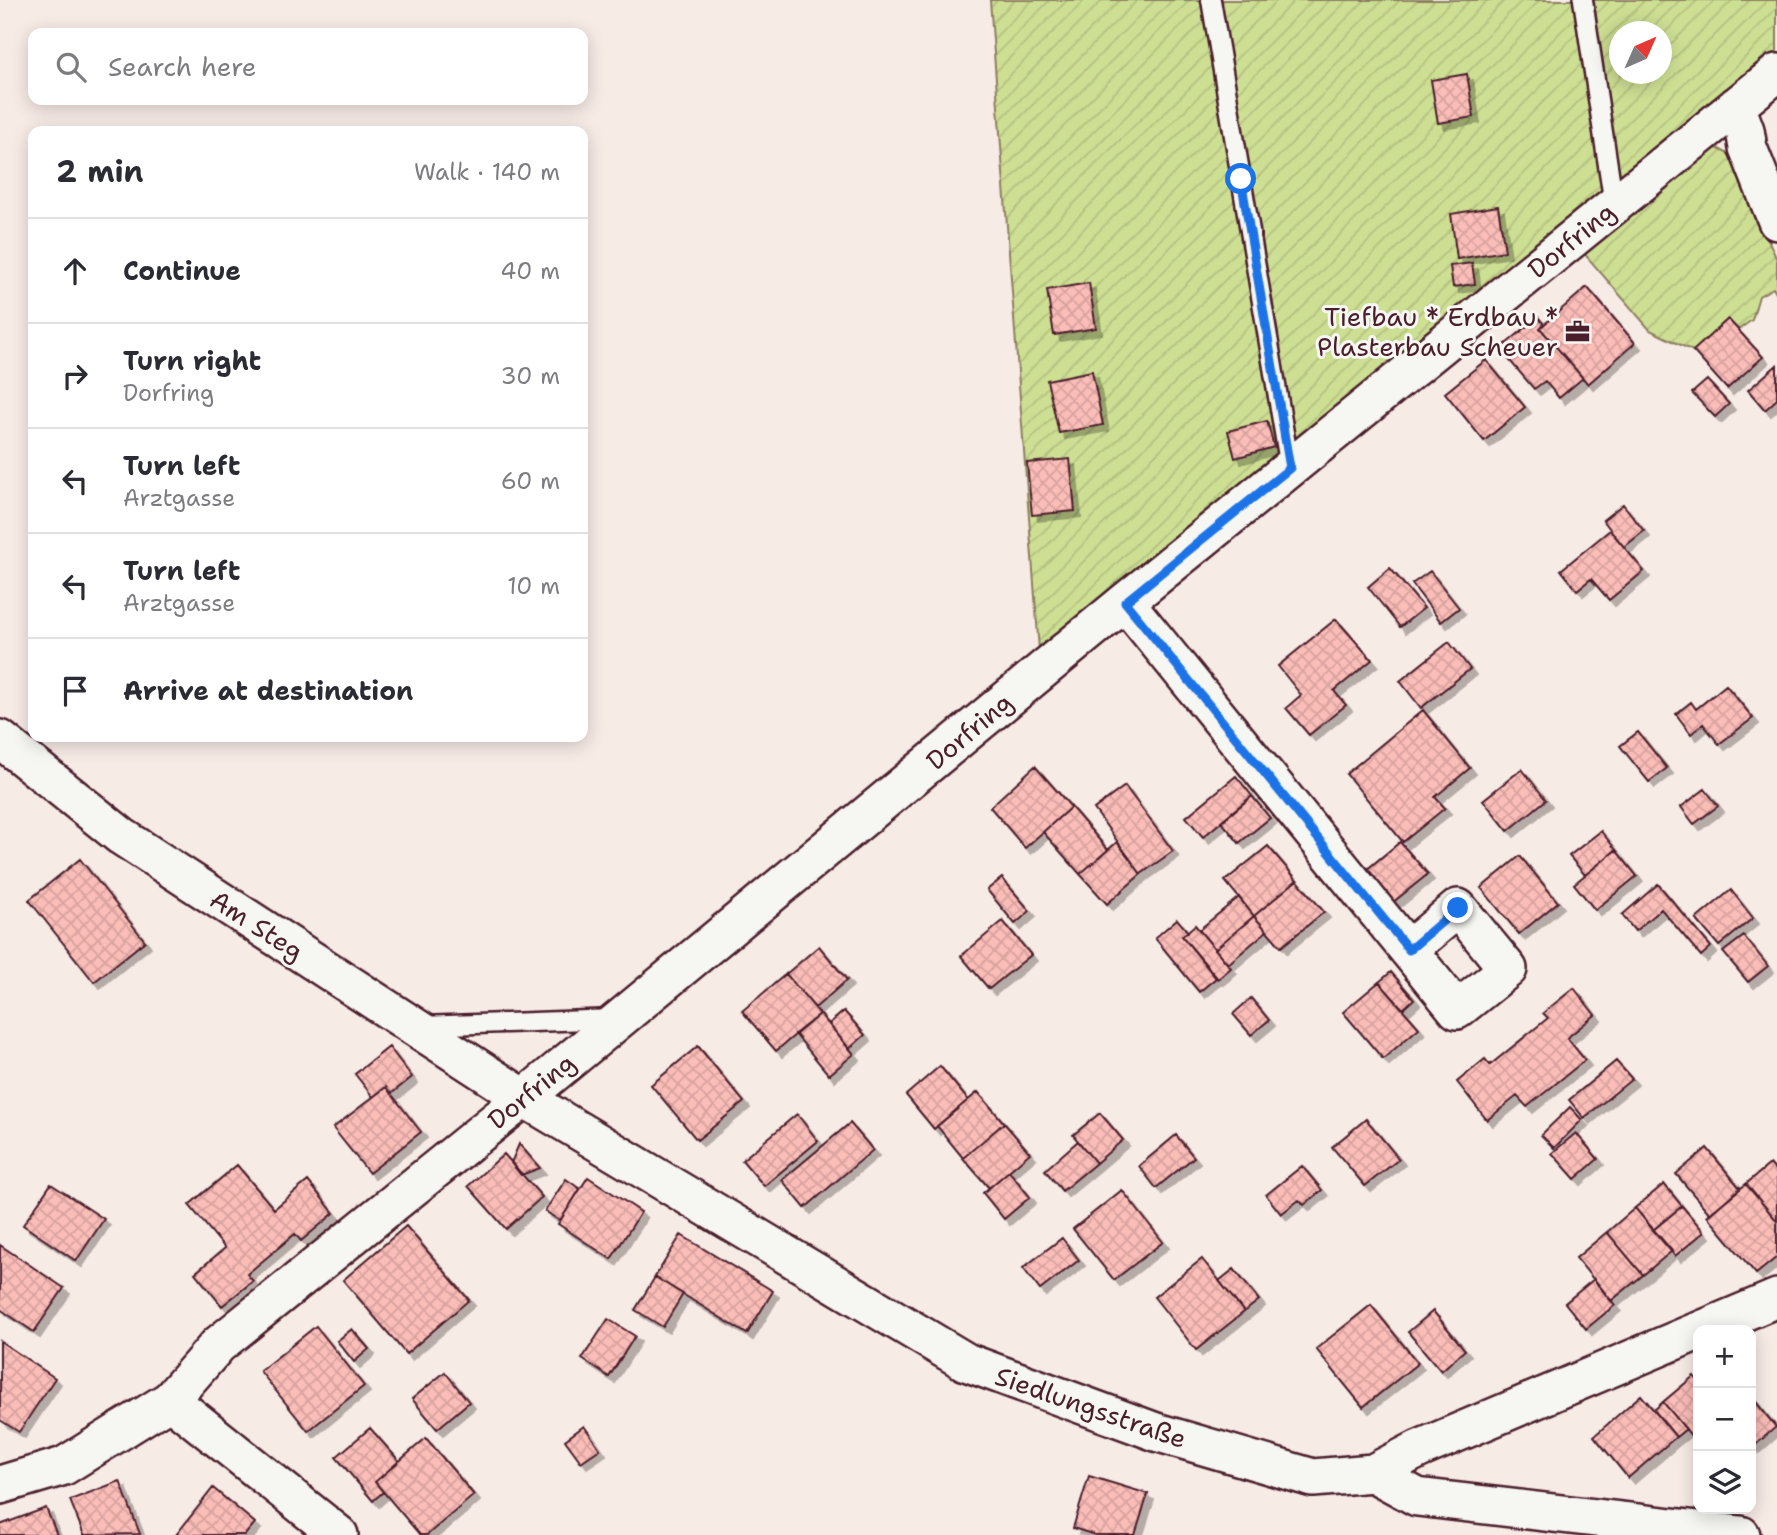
<!DOCTYPE html>
<meta charset="utf-8">
<style>
:root{--surface:#fff;--page:#f7f7f7;--text:#2b2b33;--muted:#7c7c81;--line:#e1e1e2}
body{margin:0;font-family:"Shantell Sans",sans-serif;background:var(--page);color:var(--text)}
.controls{position:absolute;right:21px;bottom:21px;display:grid;overflow:hidden;border-radius:14px;box-shadow:0 4px 18px #0003}
.controls button{width:63px;height:63px;display:grid;place-items:center;padding:0;border:0;border-bottom:2px solid var(--line);background:var(--surface);color:var(--text);font:35px sans-serif}
.compass{position:absolute;left:1609px;top:21px;width:63px;height:63px;border-radius:50%;background:var(--surface);box-shadow:0 4px 18px #0003;rotate:45deg}
.stop{position:absolute;width:21px;height:21px;margin:-16px;border:5px solid #1a73e8;border-radius:50%;background:#fff}
.stop.end{background:#1a73e8;border-color:#fff;box-shadow:0 2px 7px #0008}
.list{margin:0;padding:0;list-style:none}
h2{display:flex;justify-content:space-between;align-items:center;height:91px;margin:0;padding:0 28px;font-size:30px}
h2 small{font-size:23px;font-weight:400;color:var(--muted)}
.list li{display:grid;grid-template-columns:46px 1fr auto;gap:21px;align-items:center;box-sizing:border-box;height:105px;padding:0 28px;border-top:2px solid var(--line)}
.list b{display:block;font-size:26px;white-space:nowrap}
.list p{margin:0;font-size:23px;white-space:nowrap;color:var(--muted)}
.list em{font-size:23px;font-style:normal;color:var(--muted)}
.icon{flex:none;width:38px;height:38px;fill:none;stroke:currentColor;stroke-width:2;stroke-linecap:round;stroke-linejoin:round}
.map{position:relative;flex:none;width:1777px;height:1535px;overflow:hidden}
.search{position:absolute;background:var(--surface);box-shadow:0 4px 18px #0003;left:28px;top:28px;width:560px;height:77px;display:flex;align-items:center;gap:18px;box-sizing:border-box;padding:0 24px;border-radius:14px;color:var(--muted);font-size:26px}
.panel{position:absolute;background:var(--surface);box-shadow:0 4px 18px #0003;left:28px;top:126px;width:560px;height:616px;border-radius:14px}
.map>svg:first-child{display:block}
.garden{fill:url(#garden-furrows);stroke:#8c7f5f;stroke-width:2;fill-rule:evenodd}
.building{fill:url(#building-cross-hatch);stroke:#4a1f2b;stroke-width:2;filter:url(#shadow)}
.lines{fill:none;stroke-linecap:round;stroke-linejoin:round}
.lane-casing{stroke:#4a1f2b;stroke-width:23}
.street-casing{stroke:#4a1f2b;stroke-width:42}
.lane{stroke:#f6f6f2;stroke-width:18}
.street{stroke:#f6f6f2;stroke-width:37}
.route{stroke:#1a73e8;stroke-width:9}
.labels{text-anchor:middle;dominant-baseline:central;stroke-width:6;stroke-linejoin:round;paint-order:stroke}
.street-label{font-size:26px;fill:#4a1f2b;stroke:#f6f6f2}
.poi-label{font-size:26px;fill:#4a1f2b;stroke:#f6f6f2;text-anchor:end}
</style>
<div class="map">
<svg width="1777" height="1535" viewBox="0 0 1777 1535">
<defs>
<pattern id="garden-furrows" width="10" height="10" patternUnits="userSpaceOnUse" patternTransform="scale(1.75)"><rect width="10" height="10" fill="#cddf93"/><path d="M-1 1l2-2M0 10L10 0M9 11l2-2" fill="none" stroke="#b2bf7f"/></pattern>
<pattern id="building-cross-hatch" width="8" height="8" patternUnits="userSpaceOnUse" patternTransform="scale(1.75)"><rect width="8" height="8" fill="#fabdb8"/><path d="M0 0l8 8M0 8l8-8" fill="none" stroke="#d8a29e"/></pattern>
<filter id="shadow"><feDropShadow dx="6" dy="6" stdDeviation="0" flood-color="#0004"/></filter>
</defs>
<rect width="100%" height="100%" fill="#f7ebe6"/>
<filter id="ink" filterUnits="userSpaceOnUse"><feTurbulence type="fractalNoise" baseFrequency=".0143" numOctaves="2"/><feDisplacementMap in="SourceGraphic" scale="14" xChannelSelector="R" yChannelSelector="G"/><feConvolveMatrix kernelMatrix="1 2 1 2 8 2 1 2 1" color-interpolation-filters="sRGB"/></filter>
<g filter="url(#ink)">
<path class="garden" d="M990 0H1777V63L1608 186 1039 650ZM1620 32H1662V74H1620Z
M1717 148 1732 156 1777 260V295L1773 288 1759 296 1752 320 1738 330 1728 319 1693 351 1650 330 1582 251 1700 155Z"/>
<path class="building" d="M1467 74 1474 117 1438 123 1431 80Z
M1498 206 1505 251 1457 259 1451 214Z
M1472 263 1475 284 1453 287 1450 266Z
M1089 283 1096 328 1054 335 1047 290Z
M1587 287 1635 343 1588 384 1540 328Z
M1538 317 1544 324 1540 328 1583 378 1559 398 1545 381 1534 389 1500 349Z
M1728 319 1763 357 1727 389 1693 351Z
M1486 360 1525 407 1484 441 1445 393Z
M1777 365V399L1765 410 1748 390Z
M1092 371 1103 425 1059 433 1047 380Z
M1707 380 1729 404 1715 417 1692 393Z
M1267 421 1274 447 1235 458 1228 431Z
M1070 459 1075 511 1032 515 1027 463Z
M1623 504 1644 531 1624 547 1603 520Z
M1610 530 1644 571 1609 600 1591 579 1577 590 1561 570Z
M1390 568 1424 608 1400 627 1368 587Z
M1430 571 1459 608 1441 622 1412 584Z
M1336 619 1372 660 1334 691 1346 705 1309 735 1286 708 1301 695 1278 666Z
M1449 642 1470 669 1421 708 1400 681Z
M1726 685 1753 718 1719 744 1703 724 1691 734 1676 714 1691 702 1696 709Z
M1423 710 1470 768 1435 797 1445 808 1403 842 1346 774Z
M1638 732 1667 768 1649 782 1620 746Z
M1035 766 1071 807 1025 848 990 807Z
M1522 769 1546 800 1508 831 1483 800Z
M1236 776 1252 796 1203 837 1186 817Z
M1125 786 1173 851 1141 874 1094 809Z
M1705 789 1718 806 1694 824 1681 807Z
M1252 796 1270 818 1239 843 1221 821Z
M1071 807 1108 850 1080 874 1043 832Z
M1601 831 1616 850 1585 875 1569 856Z
M1117 842 1141 874 1107 904 1080 874Z
M1400 842 1428 874 1392 903 1365 871Z
M1268 846 1297 880 1254 916 1225 881Z
M1616 850 1637 876 1595 910 1574 884Z
M1520 856 1558 902 1519 934 1481 888Z
M80 859 145 941 94 982 29 900Z
M1002 878 1030 911 1015 924 987 890Z
M1297 880 1324 912 1281 947 1254 916Z
M1658 884 1711 947 1701 956 1661 909 1635 931 1622 915Z
M1731 890 1753 918 1719 946 1696 919Z
M1239 897 1254 916 1215 949 1199 930Z
M1254 916 1267 931 1228 964 1215 949Z
M1177 919 1188 932 1182 936 1216 978 1199 992 1155 938Z
M1003 921 1031 955 989 989 961 956Z
M1195 925 1231 968 1218 979 1182 936Z
M1744 936 1768 966 1748 982 1723 952Z
M819 946 847 980 815 1008 786 974Z
M1391 972 1414 999 1403 1009 1379 982Z
M786 974 820 1014 776 1051 742 1011Z
M1379 982 1419 1028 1383 1059 1343 1012Z
M1574 988 1595 1015 1567 1038 1585 1060 1527 1107 1517 1096 1487 1120 1457 1082 1485 1059 1490 1065 1548 1018 1543 1013Z
M1251 998 1269 1020 1251 1035 1233 1014Z
M844 1011 865 1035 849 1049 829 1024Z
M820 1014 854 1054 829 1075 795 1034Z
M698 1046 744 1102 697 1140 651 1085Z
M389 1047 412 1077 391 1094 386 1087 373 1097 355 1074Z
M1616 1061 1632 1079 1584 1118 1569 1100Z
M940 1066 968 1100 934 1129 906 1095Z
M386 1087 421 1132 369 1173 333 1128Z
M978 1092 1004 1123 963 1158 937 1126Z
M1570 1107 1582 1120 1554 1148 1541 1135Z
M1100 1113 1123 1140 1096 1163 1073 1135Z
M797 1114 818 1141 764 1186 742 1160Z
M1366 1119 1399 1159 1365 1186 1332 1147Z
M850 1123 873 1150 805 1208 782 1180Z
M1004 1123 1030 1153 989 1188 963 1158Z
M1576 1133 1598 1159 1575 1179 1552 1153Z
M1176 1135 1194 1157 1156 1188 1139 1166Z
M1078 1141 1096 1163 1062 1191 1045 1170Z
M519 1144 540 1168 521 1175 511 1163Z
M1707 1148 1740 1188 1710 1214 1676 1174Z
M504 1154 542 1197 506 1229 468 1186Z
M1770 1164 1777 1172V1221L1746 1184Z
M237 1165 274 1209 308 1181 334 1213 301 1241 295 1234 247 1274 253 1281 222 1306 195 1273 225 1248 189 1205Z
M1302 1166 1322 1190 1304 1205 1299 1200 1281 1214 1266 1195Z
M1009 1171 1030 1197 1004 1219 983 1193Z
M588 1177 641 1212 611 1259 558 1224Z
M566 1179 580 1189 560 1221 545 1211Z
M51 1184 104 1219 76 1261 23 1225Z
M1664 1184 1682 1206 1653 1230 1635 1208Z
M1746 1184 1777 1221V1257L1756 1274 1707 1216Z
M1122 1190 1163 1242 1114 1280 1073 1229Z
M1682 1206 1704 1232 1675 1256 1653 1230Z
M1635 1208 1672 1251 1643 1275 1607 1232Z
M406 1226 469 1300 406 1354 343 1280Z
M1607 1232 1643 1275 1611 1301 1576 1258Z
M681 1235 773 1291 747 1334 655 1277Z
M1062 1238 1079 1260 1040 1290 1023 1268Z
M0 1245 64 1288 34 1332 0 1309Z
M1202 1259 1244 1312 1196 1350 1154 1297Z
M1234 1269 1259 1300 1244 1312 1219 1281Z
M655 1277 683 1294 663 1327 635 1310Z
M1594 1279 1615 1305 1586 1329 1565 1303Z
M1371 1305 1418 1363 1363 1407 1316 1349Z
M1433 1311 1465 1350 1441 1371 1408 1332Z
M608 1319 635 1336 609 1377 582 1359Z
M316 1326 364 1386 308 1431 260 1371Z
M352 1329 369 1349 354 1362 337 1341Z
M0 1341 55 1378 19 1432 0 1420Z
M445 1372 469 1402 437 1429 412 1399Z
M1694 1376 1698 1381V1444L1663 1402Z
M1641 1395 1676 1437 1628 1478 1594 1436Z
M1751 1396 1776 1427 1753 1447 1751 1444Z
M1663 1402 1686 1429 1676 1437 1654 1410Z
M584 1426 600 1449 581 1462 565 1440Z
M370 1428 399 1461 375 1482 383 1492 373 1501 336 1457Z
M426 1438 474 1495 427 1535H420L375 1482Z
M1089 1476 1148 1494 1135 1535H1095L1073 1528Z
M120 1481 140 1534 84 1535 70 1500Z
M213 1488 255 1523 245 1535H176Z
M46 1508 57 1535H0V1525Z"/>
<g class="lines">
<defs>
<path id="lane" d="M1211 0 1290 468
M1583 0 1614 205
M421 1026 614 1019"/>
<path id="street" d="M1736 106 1745 130 1748 148 1777 221
M1125 602 1457 1010 1508 969 1458 908 1408 950
M0 739 121 836 524 1098 966 1362 1156 1432 1313 1478 1373 1473 1419 1449 1698 1331
M1701 1330 1777 1298
M170 1400 218 1345 524 1098 1125 602 1777 73
M1373 1473 1417 1497 1741 1535
M0 1485 64 1466 170 1400 339 1535"/>
</defs>
<use href="#lane" class="lane-casing"/>
<use href="#street" class="street-casing"/>
<use href="#lane" class="lane"/>
<use href="#street" class="street"/>
</g>
</g>
<g class="lines" filter="url(#ink)">
<path class="route" d="M1241 179 1290 468 1125 602 1409 950 1458 908"/>
</g>
<defs>
<symbol id="office-bare" viewBox="-9 -9 18 18"><path d="M-6-3h4V-5.5h4V-3h4V5H-6ZM-1-4.5V-3h2v-1.5ZM-6 0V1H6V0Z" fill="#4a1f2b" stroke="#f6f6f2" stroke-width="2.5" paint-order="stroke"/></symbol>
</defs>
<g fill-rule="evenodd">
<use href="#office-bare" x="1560" y="314" width="35" height="35"/>
</g>
<g class="labels">
<g class="street-label">
<text transform="translate(1571 240) rotate(-39)">Dorfring</text>
<text transform="translate(969 731) rotate(-40)">Dorfring</text>
<text transform="translate(257 925) rotate(33)">Am Steg</text>
<text transform="translate(531 1091) rotate(-39)">Dorfring</text>
<text transform="translate(1091 1407) rotate(19)">Siedlungsstraße</text>
</g>
<g class="poi-label">
<text x="1558" y="316">Tiefbau * Erdbau *<tspan x="1558" dy="30">Plasterbau Scheuer</tspan></text>
</g>
</g>
</svg>
<div class="controls">
<button>+</button>
<button>−</button>
<button><svg class="icon" aria-label="layers" viewBox="0 0 24 24"><path d="M12 4l9 5-9 5-9-5zM3 14l9 5 9-5"/></svg></button>
</div>
<svg class="compass" viewBox="-18 -18 36 36"><path d="M0-13l5 13h-10z" fill="#e53935"/><path d="M0 13l5-13h-10z" fill="#7c7c81"/></svg>
<div class="stop" style="left:1241px;top:179px"></div>
<div class="stop end" style="left:1458px;top:908px"></div>
<div class="search"><svg class="icon" aria-label="search" viewBox="0 0 24 24"><circle cx="10" cy="10" r="6"/><path d="M15 15l6 6"/></svg>Search here</div>
<section class="panel">
<h2>2 min<small>Walk · 140 m</small></h2>
<ul class="list">
<li><svg class="icon" aria-label="ahead" viewBox="0 0 24 24"><path d="M12 20V5M6 11l6-6 6 6"/></svg><div><b>Continue</b></div><em>40 m</em></li>
<li><svg class="icon" aria-label="right" viewBox="0 0 24 24"><path d="M7 20v-9h11M14 6l5 5-5 5"/></svg><div><b>Turn right</b><p>Dorfring</p></div><em>30 m</em></li>
<li><svg class="icon" aria-label="left" viewBox="0 0 24 24"><path d="M17 20v-9H6M10 6l-5 5 5 5"/></svg><div><b>Turn left</b><p>Arztgasse</p></div><em>60 m</em></li>
<li><svg class="icon" aria-label="left" viewBox="0 0 24 24"><path d="M17 20v-9H6M10 6l-5 5 5 5"/></svg><div><b>Turn left</b><p>Arztgasse</p></div><em>10 m</em></li>
<li><svg class="icon" aria-label="arrive" viewBox="0 0 24 24"><path d="M6 21V4h12l-3 4 3 4H6"/></svg><div><b>Arrive at destination</b></div></li>
</ul>
</section>
</div>
